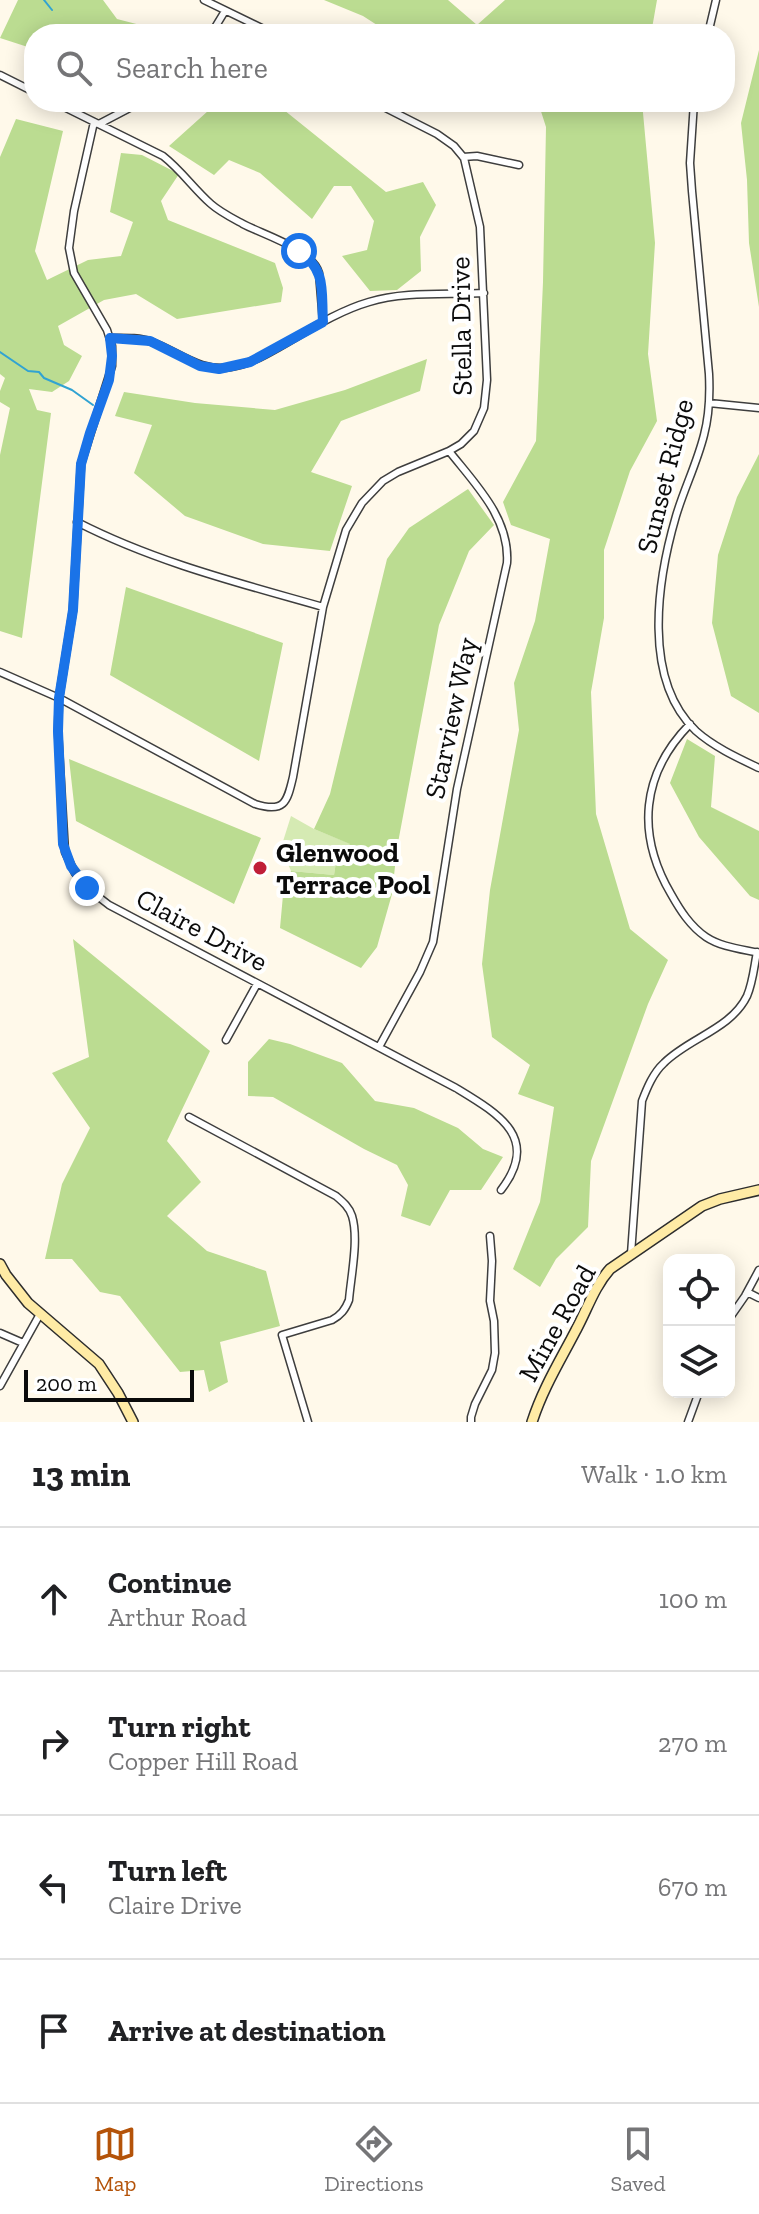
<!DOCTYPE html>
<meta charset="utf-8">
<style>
:root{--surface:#fff;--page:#f6f6f6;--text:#202124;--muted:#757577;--line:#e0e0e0;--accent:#b45309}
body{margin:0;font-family:"Zilla Slab",serif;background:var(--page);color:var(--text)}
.controls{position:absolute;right:24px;bottom:24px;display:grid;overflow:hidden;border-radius:16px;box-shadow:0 4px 20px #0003}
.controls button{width:72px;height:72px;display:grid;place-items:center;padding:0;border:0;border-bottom:2px solid var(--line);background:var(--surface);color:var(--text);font:40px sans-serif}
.scale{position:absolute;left:24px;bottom:20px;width:170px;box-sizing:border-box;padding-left:8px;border:4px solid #0b0b0b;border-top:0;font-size:22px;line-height:28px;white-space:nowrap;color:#0b0b0b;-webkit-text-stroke:6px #fff;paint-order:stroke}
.stop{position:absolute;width:24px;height:24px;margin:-18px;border:6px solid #1a73e8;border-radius:50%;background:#fff}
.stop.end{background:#1a73e8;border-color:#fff;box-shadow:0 2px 8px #0008}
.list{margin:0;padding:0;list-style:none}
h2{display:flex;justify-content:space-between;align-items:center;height:104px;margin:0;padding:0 32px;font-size:34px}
h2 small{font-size:26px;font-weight:400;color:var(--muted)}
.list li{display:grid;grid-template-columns:52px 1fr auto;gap:24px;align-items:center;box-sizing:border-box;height:144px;padding:0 32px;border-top:2px solid var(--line)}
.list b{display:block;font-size:30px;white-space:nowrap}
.list p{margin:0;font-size:26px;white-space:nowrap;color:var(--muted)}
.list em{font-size:26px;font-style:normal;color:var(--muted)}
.icon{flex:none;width:44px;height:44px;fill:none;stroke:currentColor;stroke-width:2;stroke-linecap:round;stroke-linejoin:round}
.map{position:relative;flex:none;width:759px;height:1422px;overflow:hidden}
.search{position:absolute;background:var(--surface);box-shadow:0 4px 20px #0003;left:24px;right:24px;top:24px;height:88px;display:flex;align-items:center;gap:20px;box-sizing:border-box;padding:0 28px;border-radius:32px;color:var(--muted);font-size:30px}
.sheet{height:680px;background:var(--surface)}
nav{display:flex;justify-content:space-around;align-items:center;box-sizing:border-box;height:112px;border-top:2px solid var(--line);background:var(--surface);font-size:22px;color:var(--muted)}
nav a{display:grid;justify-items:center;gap:4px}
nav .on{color:var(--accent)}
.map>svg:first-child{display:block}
.green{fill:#d5eab3}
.forest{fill:#bbdc91}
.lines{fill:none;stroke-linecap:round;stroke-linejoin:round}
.stream{stroke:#31a3d2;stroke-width:2}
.street-casing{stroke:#3e3e3e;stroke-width:9}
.secondary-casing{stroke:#2d2d2d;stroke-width:12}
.street{stroke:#fff;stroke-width:6}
.secondary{stroke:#ffeba5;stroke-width:9}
.route{stroke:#1a73e8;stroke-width:10}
.poi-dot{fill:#c01f38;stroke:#fff;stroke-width:3}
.labels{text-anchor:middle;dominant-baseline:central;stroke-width:8;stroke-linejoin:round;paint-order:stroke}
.street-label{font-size:28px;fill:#0b0b0b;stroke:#fff}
.poi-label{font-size:28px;font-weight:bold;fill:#0b0b0b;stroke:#fff;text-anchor:start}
</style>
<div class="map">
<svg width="759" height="1422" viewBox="0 0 759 1422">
<rect width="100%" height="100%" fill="#fff9ea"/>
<path class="green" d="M291 816 314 829 351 844 336 862 334 875 291 871 286 859 279 854Z"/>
<path class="forest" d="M18 0H103L117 19 148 27 151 34H34V49L0 38Z
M324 0H448L477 25 505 0H657L651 34H391L363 16Z
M759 50V307L749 243 747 180 741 123Z
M218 102H274L386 192 423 182 436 205 420 237 421 271 397 290 370 291 342 256 367 250 374 221 351 186H334L312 219 260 173 229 160 214 175 169 146Z
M538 102H642L655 243 648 354 657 421 630 471 604 550V618L591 692 596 814 630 929 668 960 648 1004 591 1161 588 1227 556 1259 540 1287 513 1269 540 1202 554 1107 518 1094 530 1065 492 1037 482 964 490 890 519 730 514 683 535 621 550 539 511 525 503 502 536 441 543 282 546 127Z
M16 119 63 131 35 251 47 280 88 260 121 256 133 222 110 212 121 153 142 155 179 174 161 201 168 220 275 263 283 288 281 302 177 319 136 294 104 300 58 326 64 345 82 356 69 381 52 392 29 389 37 410 51 413 22 638 0 631V455L10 408 0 402V391L5 378 0 374V157Z
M427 359 420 391 341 421 311 472 352 486 330 551 263 544 185 516 134 473 152 425 115 416 124 392 195 403 275 410 345 390Z
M759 454V713L731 696 712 623 718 555 737 497Z
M468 489 494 525 469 551 439 625 397 848 392 894 377 947 361 968 280 928 283 895 291 871 334 875 336 862 350 844 314 829 330 794 387 559 409 528Z
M126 587 283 643 259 761 110 675Z
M687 739 715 756 711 807 759 831V900L750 896 699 837 670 783Z
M69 759 261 838 234 904 76 821Z
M73 939 210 1051 167 1141 201 1182 167 1216 207 1251 266 1271 280 1326 220 1342 228 1382 209 1392 204 1370 180 1372 120 1296 100 1292 72 1259H45L62 1184 90 1128 52 1073 89 1057Z
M269 1039 290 1044 342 1063 375 1101 414 1108 458 1128 483 1149 503 1157 481 1190H450L430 1226 401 1216 408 1185 397 1165 364 1149 273 1097 248 1096V1062Z"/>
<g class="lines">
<path class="stream" d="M44 0 52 10
M0 352 28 371 39 372 44 378 72 390 93 405"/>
<defs>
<path id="street" d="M204 0 274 34
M211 34 225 11
M708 34 716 0
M0 75 34 92
M54 102 163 156C181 170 194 189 211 204 220 212 232 218 243 224 264 235 312 249 319 273L323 322
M694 102 690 163 692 191 709 374C710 394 709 416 704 435 697 463 684 489 676 516 657 581 642 680 696 731 714 747 738 758 759 768
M94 122 74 211 69 248 74 273 107 330 112 346V366L81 464 73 610 59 698 58 731 65 852 75 873 87 888 109 905 456 1088C499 1114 541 1138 501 1190
M99 124 141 102
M463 157 477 156 519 165
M110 338C123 338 139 337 152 342 179 352 201 373 231 367 250 364 265 355 281 346 309 330 338 311 369 302 404 291 447 295 484 293
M709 403 759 408
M77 522C155 562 239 583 323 607
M0 672 59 698 255 804C284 813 287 803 293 777L323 607 346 530 362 503 383 481 398 472 449 451 461 444 474 431 484 408 487 380 480 227 464 158 454 146 437 134 374 102
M690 724C641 774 636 834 671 894 680 910 690 926 706 937 721 947 741 949 759 953
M226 1040 257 984
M379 1047 420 972 433 942 457 789 507 563C510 518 475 484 449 451
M189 1117 336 1196C343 1202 349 1207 352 1216 359 1239 351 1276 349 1300 345 1310 341 1315 332 1320L282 1335 308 1422
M631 1254 642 1101C647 1088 653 1073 664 1063 689 1038 731 1029 747 996 753 982 754 967 757 952
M747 1292 759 1298
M729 1319 745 1296 759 1270
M0 1333 23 1343
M0 1386 40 1314
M471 1422V1417L475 1404 492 1370 495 1353 494 1321 490 1301 492 1261 490 1236
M688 1422 699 1392"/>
<path id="secondary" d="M0 1264 6 1275 28 1303 99 1364 118 1393 133 1422
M532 1422C543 1388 560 1361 576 1330 587 1310 594 1287 610 1269L702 1206 720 1199 759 1190"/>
</defs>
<use href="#street" class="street-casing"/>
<use href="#secondary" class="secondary-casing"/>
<use href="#street" class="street"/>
<use href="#secondary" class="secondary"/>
</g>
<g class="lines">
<path class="route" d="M87 888 71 866 63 844 58 731 59 698 73 610 81 464 90 433 109 380 112 356 110 338 150 341 200 366 219 369 250 362 323 322C321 290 327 271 299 251"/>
</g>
<circle class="poi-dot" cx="260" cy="868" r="8"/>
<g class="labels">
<g class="street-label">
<text transform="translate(461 326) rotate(-91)">Stella Drive</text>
<text transform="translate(665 476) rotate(-76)">Sunset Ridge</text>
<text transform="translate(451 718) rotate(-78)">Starview Way</text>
<text transform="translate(202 930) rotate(28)">Claire Drive</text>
<text transform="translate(557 1323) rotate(-61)">Mine Road</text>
</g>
<g class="poi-label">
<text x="276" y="852">Glenwood<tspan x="276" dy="32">Terrace Pool</tspan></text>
</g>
</g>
</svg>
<div class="controls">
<button><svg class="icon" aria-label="locate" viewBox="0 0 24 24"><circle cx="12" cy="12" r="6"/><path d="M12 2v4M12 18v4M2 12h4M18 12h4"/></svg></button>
<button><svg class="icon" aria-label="layers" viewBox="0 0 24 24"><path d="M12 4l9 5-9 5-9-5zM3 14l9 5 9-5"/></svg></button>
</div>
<div class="scale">200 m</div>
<div class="stop" style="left:299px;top:251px"></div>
<div class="stop end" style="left:87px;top:888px"></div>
<div class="search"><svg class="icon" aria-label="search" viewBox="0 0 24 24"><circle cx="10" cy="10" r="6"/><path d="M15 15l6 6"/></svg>Search here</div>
</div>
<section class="sheet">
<h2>13 min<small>Walk · 1.0 km</small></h2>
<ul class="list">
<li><svg class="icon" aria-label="ahead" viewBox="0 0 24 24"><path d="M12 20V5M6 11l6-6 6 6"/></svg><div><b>Continue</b><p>Arthur Road</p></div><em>100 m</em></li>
<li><svg class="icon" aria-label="right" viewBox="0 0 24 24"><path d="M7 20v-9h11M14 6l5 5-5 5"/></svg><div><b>Turn right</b><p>Copper Hill Road</p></div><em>270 m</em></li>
<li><svg class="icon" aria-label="left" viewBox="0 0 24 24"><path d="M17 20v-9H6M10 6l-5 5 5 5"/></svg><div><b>Turn left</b><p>Claire Drive</p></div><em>670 m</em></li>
<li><svg class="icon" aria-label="arrive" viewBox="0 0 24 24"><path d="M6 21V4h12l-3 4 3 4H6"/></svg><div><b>Arrive at destination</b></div></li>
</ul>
</section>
<nav>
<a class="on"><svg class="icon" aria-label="map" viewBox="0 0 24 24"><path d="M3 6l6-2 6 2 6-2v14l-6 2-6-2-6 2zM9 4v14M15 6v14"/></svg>Map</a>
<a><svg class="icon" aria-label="directions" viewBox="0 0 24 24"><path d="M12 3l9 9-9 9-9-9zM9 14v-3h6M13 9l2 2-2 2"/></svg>Directions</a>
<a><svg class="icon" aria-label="saved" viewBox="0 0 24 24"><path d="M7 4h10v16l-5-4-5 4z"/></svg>Saved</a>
</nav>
